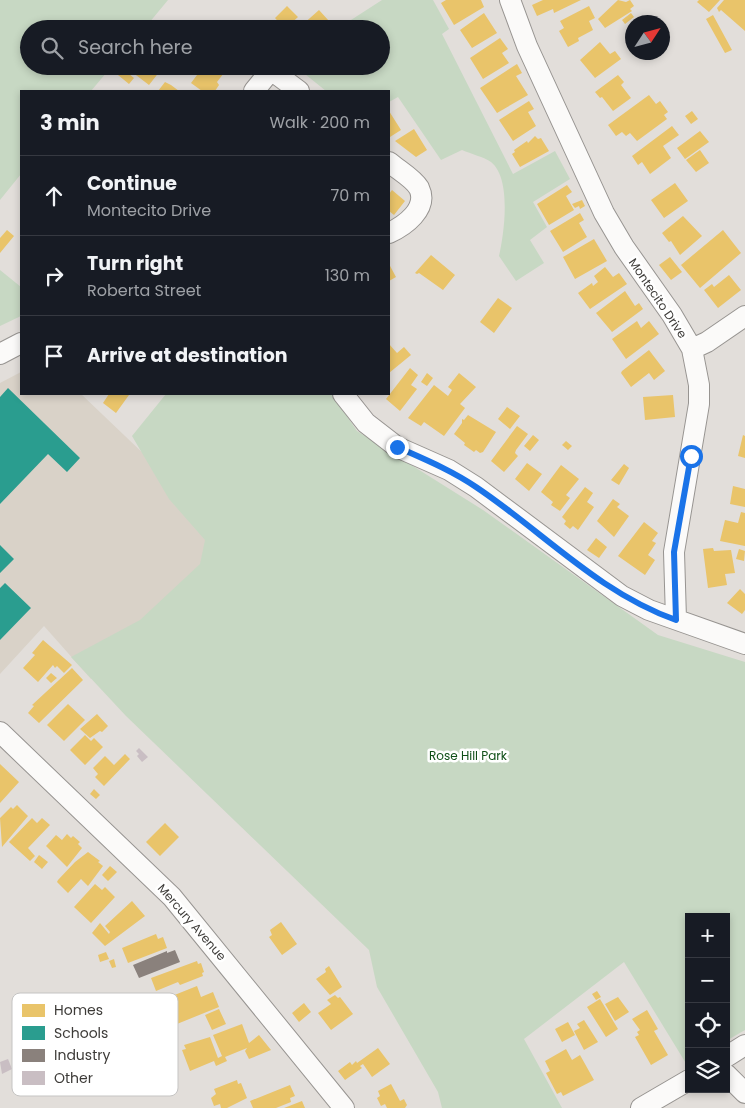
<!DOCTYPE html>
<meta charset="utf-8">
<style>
:root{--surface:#171b24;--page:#242831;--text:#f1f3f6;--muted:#9ea1a6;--line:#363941}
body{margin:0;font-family:Poppins,sans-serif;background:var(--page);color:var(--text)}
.controls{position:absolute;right:15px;bottom:15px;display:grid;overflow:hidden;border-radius:0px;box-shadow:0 2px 8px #0003}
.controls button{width:45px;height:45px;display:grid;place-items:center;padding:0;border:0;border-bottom:1px solid var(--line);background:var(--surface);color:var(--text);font:25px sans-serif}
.compass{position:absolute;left:625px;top:15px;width:45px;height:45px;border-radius:50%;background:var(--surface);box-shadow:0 2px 8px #0003;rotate:54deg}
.stop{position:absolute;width:15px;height:15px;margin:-11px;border:4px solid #1a73e8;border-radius:50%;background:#fff}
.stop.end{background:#1a73e8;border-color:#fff;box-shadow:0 1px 5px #0008}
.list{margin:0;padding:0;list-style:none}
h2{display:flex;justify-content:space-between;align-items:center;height:65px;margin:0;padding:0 20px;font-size:21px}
h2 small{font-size:16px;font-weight:400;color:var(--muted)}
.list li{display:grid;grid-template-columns:32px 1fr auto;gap:15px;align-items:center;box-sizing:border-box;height:80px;padding:0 20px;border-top:1px solid var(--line)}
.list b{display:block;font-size:19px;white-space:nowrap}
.list p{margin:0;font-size:16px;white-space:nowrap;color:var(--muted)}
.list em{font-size:16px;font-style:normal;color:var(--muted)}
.icon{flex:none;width:28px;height:28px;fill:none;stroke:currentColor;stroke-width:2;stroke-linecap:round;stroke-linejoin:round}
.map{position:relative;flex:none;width:745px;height:1108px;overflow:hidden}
.search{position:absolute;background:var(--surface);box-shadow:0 2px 8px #0003;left:20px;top:20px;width:370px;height:55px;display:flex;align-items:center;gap:12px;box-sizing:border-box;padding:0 18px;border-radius:28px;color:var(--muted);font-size:19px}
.panel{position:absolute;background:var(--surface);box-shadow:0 2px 8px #0003;left:20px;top:90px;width:370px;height:305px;border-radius:0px}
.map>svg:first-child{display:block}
.built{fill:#d9d2c8}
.green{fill:#c7d8c3}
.homes{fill:#e9c46a}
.schools{fill:#2a9d8f}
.industry{fill:#8a817c}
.building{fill:#c9bec3}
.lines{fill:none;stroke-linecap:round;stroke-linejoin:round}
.minor-casing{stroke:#979491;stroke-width:22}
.minor{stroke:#fbfaf9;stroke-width:20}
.route{stroke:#1a73e8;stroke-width:6}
.labels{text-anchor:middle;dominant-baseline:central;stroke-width:5;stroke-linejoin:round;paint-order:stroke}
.street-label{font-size:12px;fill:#3d3b38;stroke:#fff}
.park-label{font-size:12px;fill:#0f4f17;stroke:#fff}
.key{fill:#fff;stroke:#c5c4c3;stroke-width:1}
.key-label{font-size:14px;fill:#3d3b38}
</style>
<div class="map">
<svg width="745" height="1108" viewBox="0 0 745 1108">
<rect width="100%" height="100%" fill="#e2deda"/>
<path class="built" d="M21 372V394H81L213 520 272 517 91 679 44 626 0 674V383Z"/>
<path class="green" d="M0 0H168L144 29H29V66H112L91 91H21V174L0 200Z
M382 0H433L449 29 442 34 513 174 555 151 570 179 533 202 547 227 530 240 544 263 516 281 499 256C504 234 512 179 491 162 484 157 471 154 462 150L441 160 398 97 389 102V91H326L295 66H381V29H337Z
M0 270 21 287V316L0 326Z
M166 394H332L357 431 483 510 658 635 745 662V1030L726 1041V917H689V1064L687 1065 624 962 524 1039 562 1108H442L438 1092 377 987 369 950 126 716 71 657 140 620 200 564 205 540 169 499 132 436Z"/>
<path class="homes" d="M446 0H481L484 7 454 25 441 3Z
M543 0H581L554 13 553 9 537 16 532 5Z
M618 0 626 2 630 0 634 6 630 9 632 11 605 28 598 19Z
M699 0H720L709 12 697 2Z
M724 0H745V31L721 10 719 12 717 8Z
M287 6 298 17 285 29 275 18Z
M589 6 595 18 589 21 593 30 578 38 579 41 568 47 559 31 564 28 560 21Z
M319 10 329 21 320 29H309L306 26 304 28 301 26Z
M484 13 497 33 472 48 460 30Z
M631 13 634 17 625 24 622 20Z
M713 15 732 50 725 53 706 19Z
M500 38 508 49 502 53 509 63 483 79 470 58Z
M600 42 610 54 615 51 621 59 595 78 580 60Z
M517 64 522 73 516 76 528 95 497 113 480 88Z
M137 66H153L160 71 149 85 132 72Z
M200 66H223L227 69 217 82 219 85 215 91H202L191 83 200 71 198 69Z
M123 69 134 78 129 84 118 75Z
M618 75 624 82 621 85 631 98 613 111 602 97 600 98 595 92Z
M165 82 171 85 179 91H158Z
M649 95 656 104 660 101 668 112 664 115 667 119 637 141 630 133 626 136 622 132 616 136 608 125Z
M529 101 534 109 528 112 536 126 513 141 499 120Z
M389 111 401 130 390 137 389 136Z
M692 111 698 119 691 124 685 116Z
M672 126 679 135 663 146 671 158 650 174 642 162 638 165 632 156Z
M414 129 427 150 416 157 395 141Z
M700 131 709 142 685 159 677 148Z
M535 136 538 139 541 138 549 151 520 167 512 154 515 152 514 150 527 141 528 143Z
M700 150 709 163 696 172 686 160Z
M675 183 688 201 664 218 651 200Z
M567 185 572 192 566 196 574 210 549 225 537 204Z
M392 190 405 201 394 215 389 211V194Z
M582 200 585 206 580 209 579 206 575 208 572 204Z
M580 213 584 220 579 223 587 237 563 252 550 231Z
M683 216 702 236 680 255 671 241 669 242 662 233Z
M7 230 14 236 0 253V238Z
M723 230 741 253 700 288 681 265Z
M594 239 607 261 575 279 563 257Z
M431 255 455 275 443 290 419 273 417 274 415 273Z
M670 257 682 272 671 280 659 265Z
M389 264 396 277 389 281Z
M605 267 613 277 619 273 627 284 590 309 578 293 592 283 593 286 598 282 594 276Z
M729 275 741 290 718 308 704 290 712 284 714 287Z
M625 291 635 306 639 303 643 309 612 332 596 313Z
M498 298 512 308 494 333 480 322Z
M637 321 641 328 649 321 659 334 626 359 612 339Z
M389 344 397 353 404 347 411 355 389 373Z
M649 350 665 371 654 380 649 373 631 387 621 373 622 371Z
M410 368 418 375 411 385 417 389 400 411 386 399Z
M427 373 433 378 427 386 421 382Z
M459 373 476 387 460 404 465 408 444 436 424 422 421 426 408 418 434 385 448 396 452 390 448 387Z
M109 394 129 395 116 413 103 403Z
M673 395 675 417 645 420 643 397Z
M507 407 520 416 510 429 498 419Z
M468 415 496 432 483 452 480 453 476 450 474 452 464 445 465 443 454 434 462 423V419L464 420Z
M517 426 528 434 516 450 515 453 518 456 504 472 491 461Z
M533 435 539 440 530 451 524 446Z
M743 435 745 436V458L738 456Z
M566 441 572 446 568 450 562 445Z
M527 463 542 474 529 491 515 479Z
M624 464 629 468 619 485 611 480Z
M561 465 579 479 566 495 570 498 560 511 551 505 553 502 541 492Z
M733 486 745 489V507L730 504Z
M585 487 593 493 587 502 594 507 578 530 573 526 570 529 564 524 566 521 562 517Z
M613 499 620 504 617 507 629 516 614 537 597 521Z
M741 512 745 513V546L720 541 725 520 738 523Z
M644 522 658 533 652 541 656 543 648 555 655 560 645 575 618 556Z
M596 538 607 547 599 558 587 550Z
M713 548 714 551 731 550 735 573 725 574 727 585 708 588 703 549Z
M739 549 745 551 744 561 736 559Z
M740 589 745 594V610L742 614 727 603Z
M43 640 72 665 64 673 57 666 55 668 53 665 38 682 23 668 35 655 32 653Z
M72 668 83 680 39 723 28 713 34 706 32 705Z
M51 673 57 678 51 683 46 678Z
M68 704 85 720 64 741 47 725Z
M97 714 108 726 102 732 100 731 90 738 80 729Z
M85 735 91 741 94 738 103 747 85 765 70 750Z
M125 754 130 759 104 786 95 777 98 774 93 768 105 756 114 765Z
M0 764 19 782 0 803Z
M94 789 100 795 96 799 90 794Z
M17 805 28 816 2 847 0 818 11 807 13 809Z
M32 818 37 823 42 818 50 825 28 848 35 856 30 861 9 842Z
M165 823 179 837 160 856 146 842Z
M67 834 71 838 73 836 80 842 78 844 82 848 67 867 46 846 56 835 62 840Z
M88 852 100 861 98 862 103 866 88 886 81 879 68 893 57 882 58 880 75 862Z
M39 855 48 862 42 869 34 862Z
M110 866 117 872 108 881 102 875Z
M95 884 102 890 105 887 115 897 91 923 74 907Z
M132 901 145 916 105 946 92 933 100 923 109 934 110 932 105 926Z
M281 922 297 944 282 955 269 937 272 935 270 930Z
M156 934 158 939 163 937 167 948 128 963 122 948Z
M106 952 109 959 100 962 98 955Z
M114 959 116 967 112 968 109 961Z
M197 961 198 964 201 963 204 972 202 973 203 976 180 985 178 982 156 991 151 978Z
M329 966 342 987 330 995 316 979 326 972 325 969Z
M197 986 201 997 213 992 219 1007 172 1026 162 1000Z
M597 991 601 997 596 1000 592 994Z
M335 995 338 998 340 997 353 1014 331 1030 318 1013 331 1004 327 1000Z
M618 997 629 1012 615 1021 605 1004Z
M600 999 618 1029 606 1037 587 1007Z
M304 1003 311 1012 299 1022 292 1013Z
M219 1009 226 1024 212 1030 205 1015Z
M647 1010 658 1029 654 1031 668 1055 651 1065 635 1037 639 1035 637 1032 640 1030 632 1019Z
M584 1020 598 1042 584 1050 574 1031 580 1028 577 1024Z
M568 1022 575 1035 562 1042 555 1029Z
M242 1024 249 1043 259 1035 271 1050 249 1059 245 1051 247 1048 225 1057 227 1061 216 1066 214 1061 190 1071 182 1050 186 1049 184 1045 210 1037 218 1058 222 1056 213 1035Z
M378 1048 390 1064 372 1077 363 1064 360 1066 362 1068 345 1080 338 1071 350 1062 352 1065 356 1061 357 1063Z
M566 1049 572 1060 580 1055 594 1080 563 1096 561 1092 557 1094 546 1073 550 1071 545 1061Z
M237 1080 238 1084 241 1083 247 1098 227 1108H221L220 1104 214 1106 211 1098 216 1094 214 1089Z
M391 1084 400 1101 404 1099 407 1105 405 1108H387L385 1104 381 1106 377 1098 380 1096 378 1091Z
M290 1085 295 1096 290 1098 291 1102 276 1108H253L250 1101Z
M302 1101 305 1108H284Z"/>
<path class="schools" d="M8 388 80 458 67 472 48 454 0 504V397Z
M0 545 14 559 0 573Z
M5 583 31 608 0 640V588Z"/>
<path class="industry" d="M175 950 180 962 139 978 133 965 167 951V953Z"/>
<path class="building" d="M139 748 148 757 142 762 137 756 139 754 136 751Z
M8 1059 12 1069 2 1074 0 1062Z"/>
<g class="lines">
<defs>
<path id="minor" d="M510 0 527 46 604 213 624 247 672 315 692 349 699 385V404L674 552 676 619
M254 91 271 70 299 91
M389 162C398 170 413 178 419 188 429 209 404 226 389 233
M692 349 707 342 745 316
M0 354 21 343
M343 394 366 423 397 447 449 470 476 487 622 596 649 610 745 644
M0 732 172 897 344 1108
M726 1057 745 1045
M726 1074 745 1093
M641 1108 689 1080"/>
</defs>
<use href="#minor" class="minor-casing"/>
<use href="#minor" class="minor"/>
</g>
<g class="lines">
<path class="route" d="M397 447C424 459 451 470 476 487 542 531 599 593 676 620L674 552 691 456"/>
</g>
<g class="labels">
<g class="street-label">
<text transform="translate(658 298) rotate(56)">Montecito Drive</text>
<text transform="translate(192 922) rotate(49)">Mercury Avenue</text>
</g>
<g class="park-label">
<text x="468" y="755">Rose Hill Park</text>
</g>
</g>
<rect x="12" y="993" width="166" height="103" rx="8" class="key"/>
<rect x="22" y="1004" width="23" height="13" fill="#e9c46a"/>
<rect x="22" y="1026" width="23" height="14" fill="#2a9d8f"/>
<rect x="22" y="1049" width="23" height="13" fill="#8a817c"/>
<rect x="22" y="1071" width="23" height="14" fill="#c9bec3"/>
<g class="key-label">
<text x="54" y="1015">Homes</text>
<text x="54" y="1038">Schools</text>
<text x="54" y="1060">Industry</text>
<text x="54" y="1083">Other</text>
</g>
</svg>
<div class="controls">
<button>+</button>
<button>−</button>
<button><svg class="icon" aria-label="locate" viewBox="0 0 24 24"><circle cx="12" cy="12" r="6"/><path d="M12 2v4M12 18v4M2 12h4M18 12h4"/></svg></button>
<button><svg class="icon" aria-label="layers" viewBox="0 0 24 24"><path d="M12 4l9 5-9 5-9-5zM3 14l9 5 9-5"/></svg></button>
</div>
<svg class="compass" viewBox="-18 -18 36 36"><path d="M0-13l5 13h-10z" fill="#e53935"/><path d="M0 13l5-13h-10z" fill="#9ea1a6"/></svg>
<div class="stop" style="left:691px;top:456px"></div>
<div class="stop end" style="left:397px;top:447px"></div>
<div class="search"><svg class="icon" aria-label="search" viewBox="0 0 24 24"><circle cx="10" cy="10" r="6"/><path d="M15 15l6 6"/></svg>Search here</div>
<section class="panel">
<h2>3 min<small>Walk · 200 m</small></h2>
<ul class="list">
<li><svg class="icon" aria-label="ahead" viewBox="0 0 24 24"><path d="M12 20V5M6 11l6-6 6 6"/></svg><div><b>Continue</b><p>Montecito Drive</p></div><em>70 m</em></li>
<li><svg class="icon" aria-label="right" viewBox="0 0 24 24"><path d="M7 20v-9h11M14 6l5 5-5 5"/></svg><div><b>Turn right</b><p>Roberta Street</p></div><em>130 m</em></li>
<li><svg class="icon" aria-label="arrive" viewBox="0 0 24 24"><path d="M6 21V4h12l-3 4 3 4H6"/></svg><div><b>Arrive at destination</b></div></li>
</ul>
</section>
</div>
